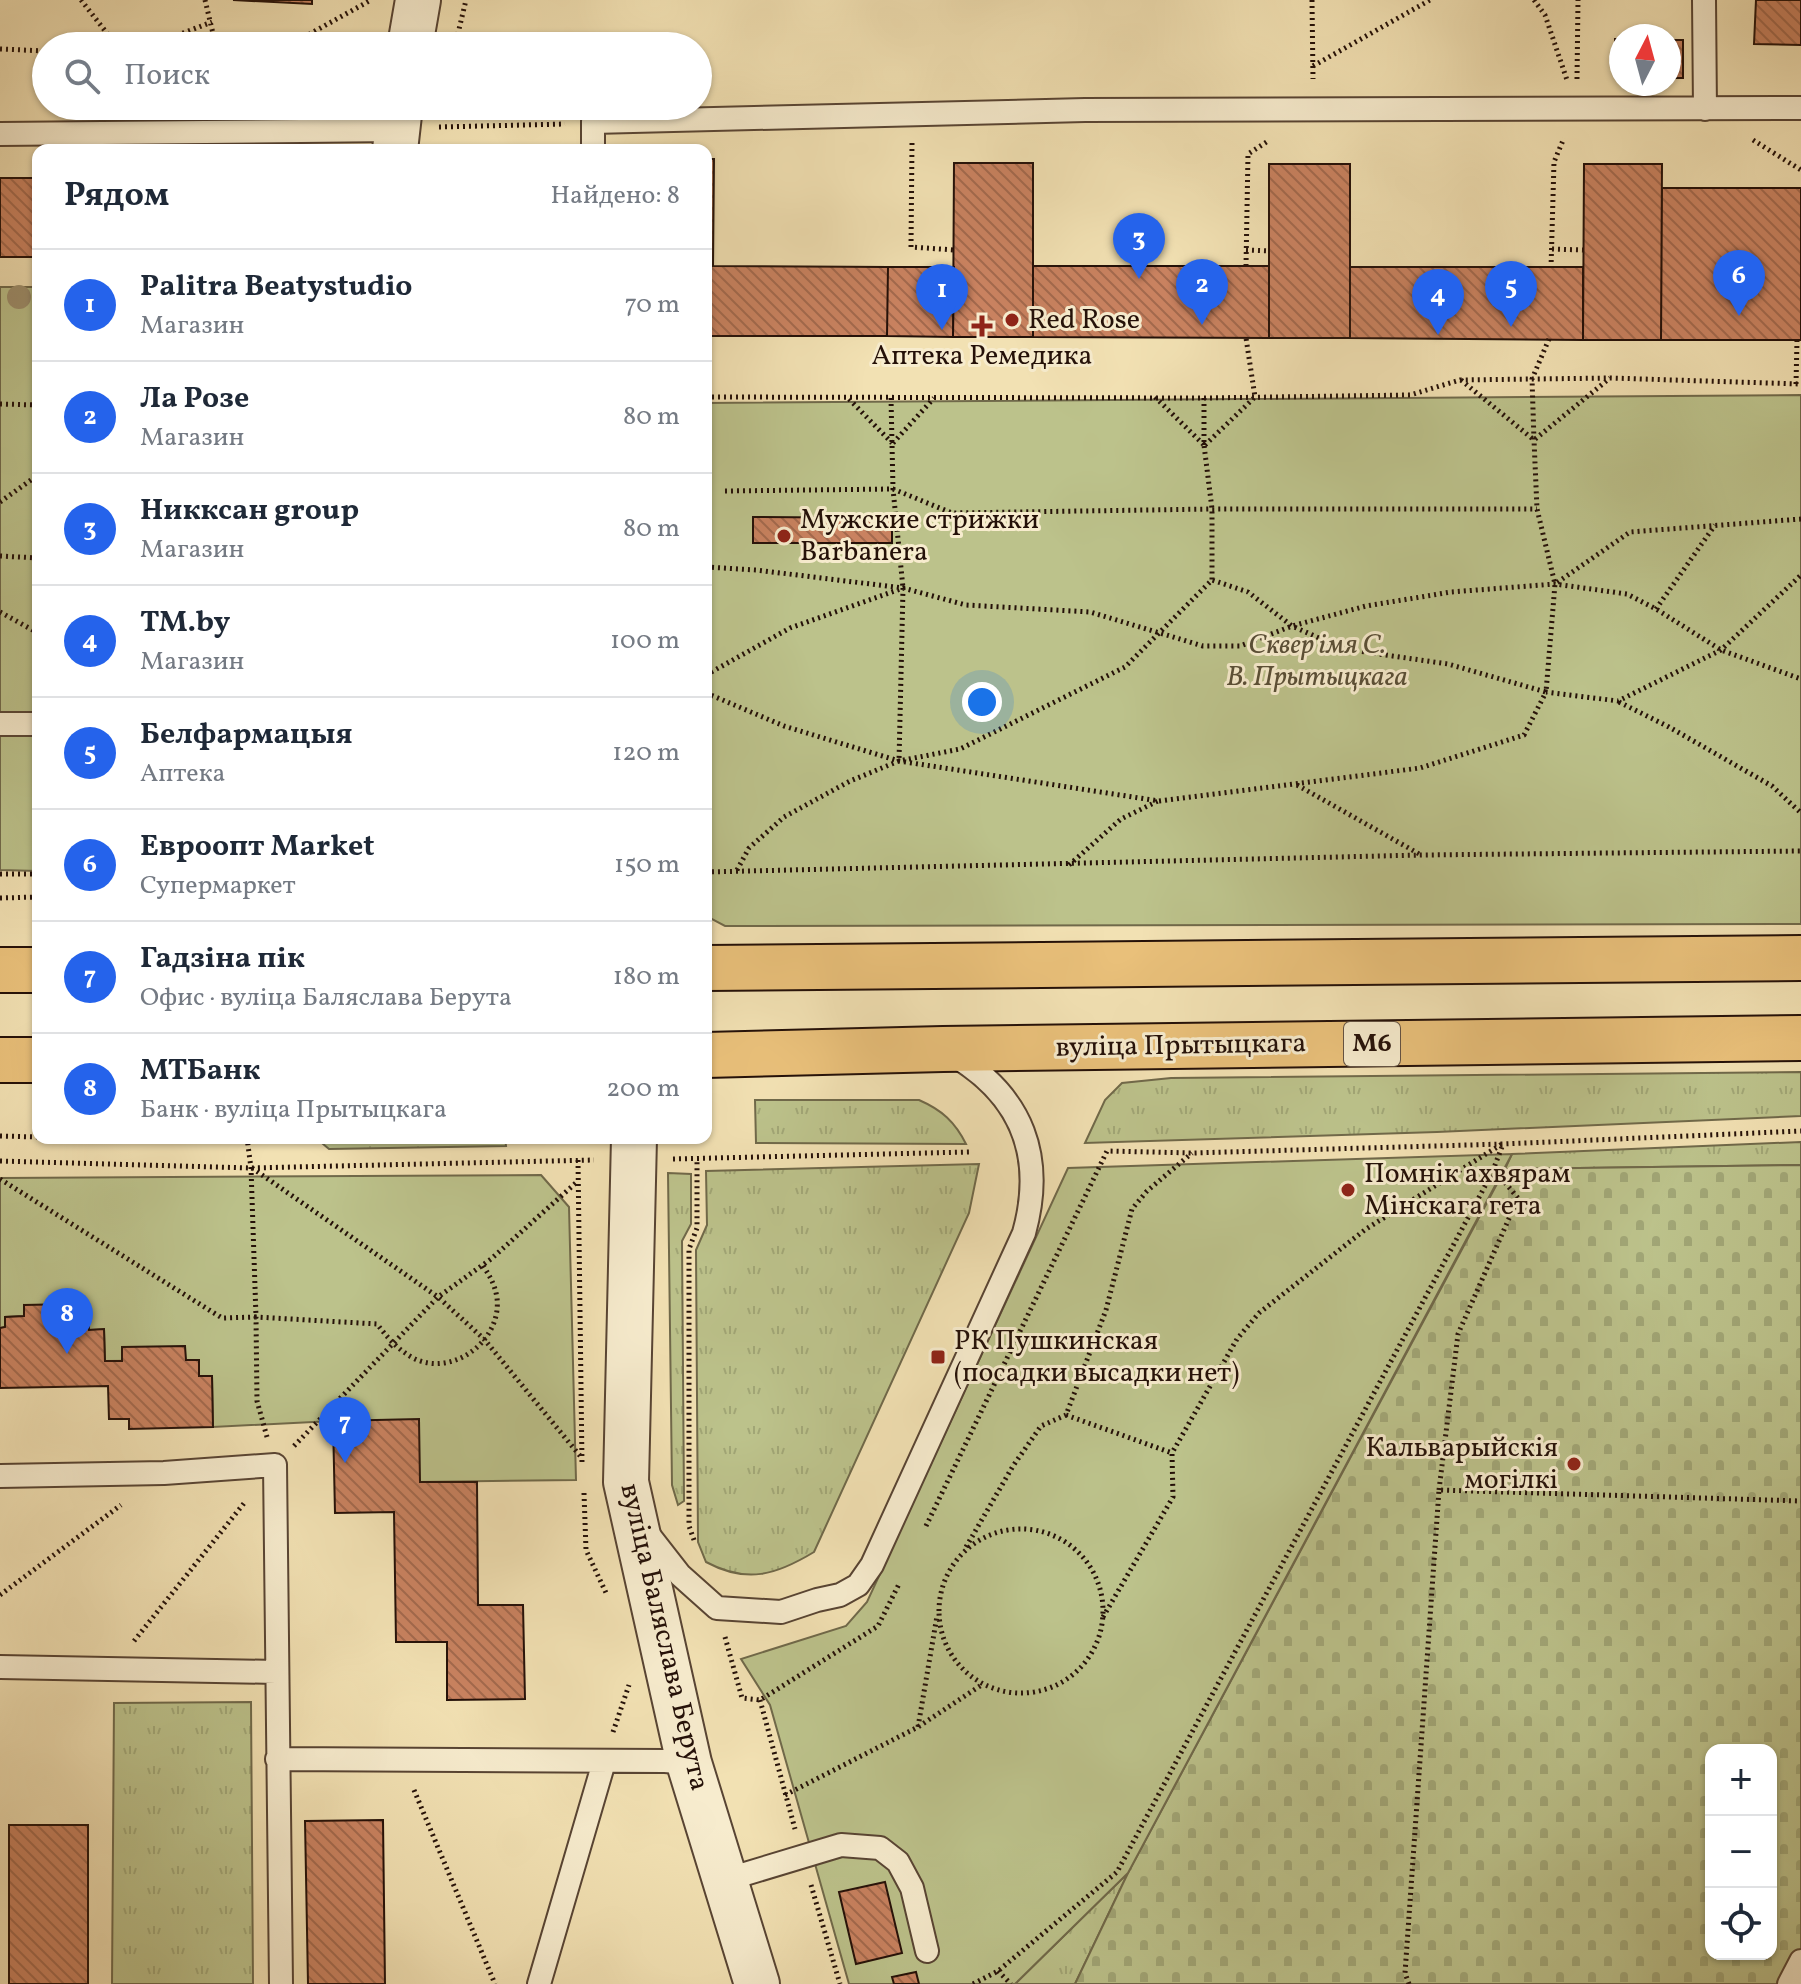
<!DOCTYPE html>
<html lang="ru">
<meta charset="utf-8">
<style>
:root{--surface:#fff;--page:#f6f6f7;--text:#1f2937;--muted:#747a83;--line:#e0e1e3;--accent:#2563eb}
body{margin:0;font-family:Vollkorn,serif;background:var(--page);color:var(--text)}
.controls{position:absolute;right:24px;bottom:24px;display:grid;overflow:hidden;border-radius:16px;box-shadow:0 2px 6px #0004}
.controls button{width:72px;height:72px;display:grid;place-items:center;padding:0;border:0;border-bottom:2px solid var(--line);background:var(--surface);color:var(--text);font:40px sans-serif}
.compass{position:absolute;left:1609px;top:24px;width:72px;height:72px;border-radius:50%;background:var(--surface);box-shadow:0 2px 6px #0004;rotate:6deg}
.you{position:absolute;left:982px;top:702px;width:28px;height:28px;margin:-20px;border:6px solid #fff;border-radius:50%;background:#1a73e8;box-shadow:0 0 0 12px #1a73e833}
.badge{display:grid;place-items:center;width:52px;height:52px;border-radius:50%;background:var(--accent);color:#fff;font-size:26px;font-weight:700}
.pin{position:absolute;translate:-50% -66px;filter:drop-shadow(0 2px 4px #0008)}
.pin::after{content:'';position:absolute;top:42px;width:28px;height:24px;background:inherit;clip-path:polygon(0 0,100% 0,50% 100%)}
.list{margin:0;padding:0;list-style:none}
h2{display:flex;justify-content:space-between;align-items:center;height:104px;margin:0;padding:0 32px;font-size:34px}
h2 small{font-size:26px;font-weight:400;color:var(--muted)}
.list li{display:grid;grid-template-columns:52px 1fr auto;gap:24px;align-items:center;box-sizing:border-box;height:112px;padding:0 32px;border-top:2px solid var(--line)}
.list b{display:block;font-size:30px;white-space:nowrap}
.list p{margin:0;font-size:26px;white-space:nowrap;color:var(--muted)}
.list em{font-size:26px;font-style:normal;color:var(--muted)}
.icon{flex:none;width:44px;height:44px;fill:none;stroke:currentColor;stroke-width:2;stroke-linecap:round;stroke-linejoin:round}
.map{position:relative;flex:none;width:1801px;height:1984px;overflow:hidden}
.search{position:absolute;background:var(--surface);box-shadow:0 2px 6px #0004;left:32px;top:32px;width:680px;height:88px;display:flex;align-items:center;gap:20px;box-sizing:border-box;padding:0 28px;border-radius:44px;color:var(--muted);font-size:30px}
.panel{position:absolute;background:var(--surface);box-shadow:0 2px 6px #0004;left:32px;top:144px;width:680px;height:1000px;border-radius:16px}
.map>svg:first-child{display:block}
.grass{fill:url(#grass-tufts);stroke:#70694a;stroke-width:2}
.cemetery{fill:url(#cemetery-stones);stroke:#70694a;stroke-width:2;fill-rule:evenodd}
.green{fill:#bcc28b;stroke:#70694a;stroke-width:2}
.building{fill:url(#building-back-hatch);stroke:#241008;stroke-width:2}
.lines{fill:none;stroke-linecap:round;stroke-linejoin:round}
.service-casing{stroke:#584433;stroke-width:26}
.minor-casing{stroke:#584433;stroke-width:48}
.tertiary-casing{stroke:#584433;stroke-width:48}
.primary-casing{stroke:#241008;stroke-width:48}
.path{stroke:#241008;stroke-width:5;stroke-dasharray:2 4;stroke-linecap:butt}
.service{stroke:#f7ecce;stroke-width:22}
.minor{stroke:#f7ecce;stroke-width:44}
.tertiary{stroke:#f7ecce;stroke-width:44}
.primary{stroke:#e9c07a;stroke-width:44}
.tree{fill:#9e906e}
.poi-dot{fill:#8f2418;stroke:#f7ecce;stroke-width:3}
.labels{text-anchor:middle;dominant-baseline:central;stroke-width:6;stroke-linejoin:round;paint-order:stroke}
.shield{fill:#f7ecce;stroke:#635243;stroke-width:2}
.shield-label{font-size:26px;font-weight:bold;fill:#241008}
.poi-label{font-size:28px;fill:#241008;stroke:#f7ecce;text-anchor:start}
.park-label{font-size:28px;font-style:italic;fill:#594e36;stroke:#f7ecce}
.street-label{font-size:28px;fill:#241008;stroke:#f7ecce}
</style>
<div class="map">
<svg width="1801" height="1984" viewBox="0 0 1801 1984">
<defs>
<pattern id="grass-tufts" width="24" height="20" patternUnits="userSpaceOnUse" patternTransform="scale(2)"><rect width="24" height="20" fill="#bcc28b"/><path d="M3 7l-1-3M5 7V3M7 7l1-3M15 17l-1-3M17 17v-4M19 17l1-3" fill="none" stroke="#a1a676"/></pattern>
<pattern id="cemetery-stones" width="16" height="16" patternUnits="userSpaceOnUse" patternTransform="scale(2)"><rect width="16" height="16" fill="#bcc28b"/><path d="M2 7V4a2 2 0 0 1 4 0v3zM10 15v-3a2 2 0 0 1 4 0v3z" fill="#a1a676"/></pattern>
<pattern id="building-back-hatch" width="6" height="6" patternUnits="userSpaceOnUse" patternTransform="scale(2)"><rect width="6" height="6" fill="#c98260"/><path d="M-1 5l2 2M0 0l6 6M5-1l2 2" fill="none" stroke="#a3694d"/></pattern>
</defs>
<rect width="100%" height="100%" fill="#f2e1b3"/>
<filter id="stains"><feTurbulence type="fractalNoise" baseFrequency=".0025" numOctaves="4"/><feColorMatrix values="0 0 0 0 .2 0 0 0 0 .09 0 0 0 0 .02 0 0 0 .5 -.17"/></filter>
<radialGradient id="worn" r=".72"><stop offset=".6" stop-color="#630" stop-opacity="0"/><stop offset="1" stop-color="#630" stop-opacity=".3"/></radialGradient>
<path class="grass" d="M1801 1072V1116L1437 1132 1085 1143 1105 1100 1122 1083 1171 1078Z
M755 1100H919C942 1110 955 1122 966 1144L756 1143Z
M316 1138H505L506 1146 329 1149Z
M1801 1142V1165L1505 1169 1512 1154Z
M979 1164 969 1213 814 1552C776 1575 747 1584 706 1562L698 1542 696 1250 707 1225 706 1171Z
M668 1173 691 1174V1224L682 1241 684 1501 678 1505 672 1485Z
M251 1702 253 1984H112L114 1703Z
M1128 1873 1075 1984H1015Z"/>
<path class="cemetery" d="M1801 1165V1984H1075L1128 1873 1505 1169ZM1711 1750H1771V1954H1711Z"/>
<path class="green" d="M0 287H38V871L0 870Z
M1801 395V924L725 926 706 916V403Z
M1512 1154 1128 1873 1015 1984H849L770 1705 741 1659 846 1626 867 1602 1068 1168Z
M541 1175 569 1207 576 1480 420 1482 333 1421 213 1427 212 1377 199 1376V1360L105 1361 104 1329 89 1330 88 1316H72L24 1305V1316L5 1317V1327L0 1328V1178Z"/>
<path class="building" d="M233 0H312V4Z
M1756 0H1801V45L1754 44Z
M1615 39H1621V77H1615Z
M1669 40H1683V78H1669Z
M706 159H714L713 266 888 267 887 336H706Z
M954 163H1033V337H953Z
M1269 164H1350V338H1269Z
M1584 164H1662L1661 340H1583Z
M0 178H38V257H0Z
M1662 188H1801V340H1661Z
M1033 266H1269V338L1033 337Z
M888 267H954L953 337 887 336Z
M1350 267H1583V340L1350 338Z
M753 517 892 518V543H753Z
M72 1304V1316L88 1315 89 1330 104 1329 105 1361H122V1347L185 1346 186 1360H199V1376H212L213 1427 129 1429V1419H109L108 1386 0 1388V1328L5 1327V1317L24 1316V1305Z
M419 1419 420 1482H477L478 1605H523L525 1699 447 1700V1642H396L394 1512 335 1513 333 1421Z
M383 1820 385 1984H308L305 1821Z
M9 1825H88V1984H9Z
M885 1882 902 1953 856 1964 839 1892Z
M916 1972 919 1984H894L892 1977Z"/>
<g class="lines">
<defs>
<path id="service" d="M1704 0 1705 109
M0 134 396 130
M593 150V122L1085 110 1801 108
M0 724H38
M0 1476 164 1473 275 1465 281 1984
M648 1534 680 1575 717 1608 781 1612 817 1600 840 1595 858 1585 872 1565 1024 1233C1045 1157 1023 1097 955 1056
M0 1667 276 1672
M277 1759 665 1761 689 1763
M725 1880 841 1845 880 1848 898 1862 912 1888 927 1951
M539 1984 604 1762
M1789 1984 1801 1961"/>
<path id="minor" d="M410 46 418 0
M395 150 400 106"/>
<path id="tertiary" d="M634 1138 626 1482 689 1763 757 1984"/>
<path id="primary" d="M706 968 1801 958
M0 970H38
M706 1055 943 1049 1801 1038
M0 1060H38"/>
</defs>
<use href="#service" class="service-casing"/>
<use href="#minor" class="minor-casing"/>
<use href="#tertiary" class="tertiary-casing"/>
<use href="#primary" class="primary-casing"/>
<path class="path" d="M81 0 117 46
M205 0 216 46
M1312 0 1313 79
M1534 0 1545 15 1567 80
M149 46 212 22
M288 46 371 0
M455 46 466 0
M0 49 46 51
M1313 66 1430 0
M1577 79 1578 0
M439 127 565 124
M1753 140 1801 170
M912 143 911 247 954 250
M1552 249 1583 250
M1246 250 1269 251
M1246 266 1248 154 1268 141
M1551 268 1554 162 1564 138
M1549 339 1532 379 1534 440 1537 509 1555 584
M1461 380 1534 440 1610 378
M1796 384 1797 340
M706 397 1204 398 1410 395 1460 380 1610 378 1801 384
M1155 397 1204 445
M891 398 893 489 903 588
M1204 398V445L1212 509V580
M849 399 892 443
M0 404 38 405
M893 443 934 398
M1205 445 1255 397 1246 338
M725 491 893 489 952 513 1212 509H1537
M0 502 38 475
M0 556 38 558
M706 567 756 570 903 588 966 605 1090 612 1203 646H1240L1292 626 1366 606 1451 592 1555 584 1627 594 1656 609 1721 650 1801 679
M1656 609 1715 525
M0 612 38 633
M706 675 790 628 903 588 899 761
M706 693 784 726 899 761 1159 801 1420 768 1524 735 1546 692 1618 701 1721 650 1801 575
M1619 702 1669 727 1772 786 1801 813
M1297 785 1421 855
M1069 865 1121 819 1158 801
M737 870 749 848 784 817 850 781 899 761 960 749 1125 667 1212 580 1248 592 1292 626 1344 649 1448 664 1546 692 1555 584 1630 532 1801 519
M706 872 1422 855 1801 851
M0 874H38
M0 898 38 897
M0 1136 38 1137
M673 1159 969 1152
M578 1160 582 1463
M0 1161 251 1168 594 1160
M252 1168 438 1297 484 1339 581 1457
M0 1179 222 1318 256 1317 251 1168 247 1138
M1066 1415 1172 1453
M267 1437 257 1401 256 1317 377 1324C387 1337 397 1349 413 1358 452 1378 502 1341 497 1298 495 1284 489 1275 482 1264
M294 1446 438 1297 491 1259 578 1181
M1439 1490 1458 1334 1518 1198 1501 1178 1492 1173
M584 1493 586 1550 607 1595
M926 1526 1107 1151 1193 1153 1503 1144 1801 1131
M939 1611a82 82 0 1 1 164 0a82 82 0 1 1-164 0Z
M694 1540 689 1526V1249L697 1228V1160
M966 1547 1013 1466 1041 1426 1066 1415 1106 1310 1132 1209 1147 1191 1192 1153
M0 1595 121 1505
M1103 1617 1173 1497 1172 1453 1237 1339 1259 1313 1366 1229 1502 1144
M725 1637 742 1698 760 1700 878 1626 900 1582
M134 1641 245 1502
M760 1700 795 1829
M918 1727 937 1616
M613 1732 629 1685
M414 1790 495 1984
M785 1795 918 1727 983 1684
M811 1885 840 1984
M998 1971 1011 1984
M973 1984 998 1971 1117 1872 1492 1173 1503 1144
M1409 1984 1405 1973 1439 1490 1801 1501"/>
<use href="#service" class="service"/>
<use href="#minor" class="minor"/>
<use href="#tertiary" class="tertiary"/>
<use href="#primary" class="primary"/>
</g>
<circle class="tree" cx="19" cy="297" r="12"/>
<g class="poi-dot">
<circle cx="1012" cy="320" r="8"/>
<path d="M978 314h8v8h8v8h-8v8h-8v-8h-8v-8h8z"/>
<circle cx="784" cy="536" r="8"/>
<circle cx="1348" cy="1190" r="8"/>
<rect x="930" y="1349" width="16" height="16" rx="4"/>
<circle cx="1574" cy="1464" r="8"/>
</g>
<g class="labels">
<rect class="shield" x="1344" y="1022" width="56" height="44" rx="6"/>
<g class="shield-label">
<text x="1372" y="1044">М6</text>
</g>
<g class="poi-label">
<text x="1028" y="320">Red Rose</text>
<text x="982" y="356" text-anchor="middle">Аптека Ремедика</text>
<text x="800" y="520">Мужские стрижки<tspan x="800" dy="32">Barbanera</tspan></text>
<text x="1364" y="1174">Помнік ахвярам<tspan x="1364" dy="32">Мінскага гета</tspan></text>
<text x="954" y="1341">РК Пушкинская<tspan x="954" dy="32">(посадки высадки нет)</tspan></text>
<text x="1558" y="1448" text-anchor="end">Кальварыйскія<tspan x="1558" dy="32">могілкі</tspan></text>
</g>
<g class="park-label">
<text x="1317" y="645">Сквер імя С.<tspan x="1317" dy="32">В. Прытыцкага</tspan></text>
</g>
<g class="street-label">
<text transform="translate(1181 1046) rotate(-1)">вуліца Прытыцкага</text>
<text transform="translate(664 1637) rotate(77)">вуліца Баляслава Берута</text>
</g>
</g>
<rect width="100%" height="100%" filter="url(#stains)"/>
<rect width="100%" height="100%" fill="url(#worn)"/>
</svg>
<div class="controls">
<button>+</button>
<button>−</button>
<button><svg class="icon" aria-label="locate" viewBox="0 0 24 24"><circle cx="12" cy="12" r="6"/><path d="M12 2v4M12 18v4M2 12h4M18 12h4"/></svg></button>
</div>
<svg class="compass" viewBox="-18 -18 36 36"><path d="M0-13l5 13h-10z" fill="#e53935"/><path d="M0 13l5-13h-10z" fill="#747a83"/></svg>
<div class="you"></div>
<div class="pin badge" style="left:942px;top:330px">1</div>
<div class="pin badge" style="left:1202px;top:325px">2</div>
<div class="pin badge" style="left:1139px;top:279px">3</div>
<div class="pin badge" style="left:1438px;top:335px">4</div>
<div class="pin badge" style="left:1511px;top:327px">5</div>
<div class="pin badge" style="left:1739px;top:316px">6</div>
<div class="pin badge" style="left:345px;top:1463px">7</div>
<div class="pin badge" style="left:67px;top:1354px">8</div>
<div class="search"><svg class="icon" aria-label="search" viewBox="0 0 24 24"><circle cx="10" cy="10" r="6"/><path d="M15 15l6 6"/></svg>Поиск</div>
<section class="panel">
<h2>Рядом<small>Найдено: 8</small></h2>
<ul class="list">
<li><span class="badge">1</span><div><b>Palitra Beatystudio</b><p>Магазин</p></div><em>70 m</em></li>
<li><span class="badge">2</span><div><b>Ла Розе</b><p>Магазин</p></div><em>80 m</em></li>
<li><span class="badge">3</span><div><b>Никксан group</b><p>Магазин</p></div><em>80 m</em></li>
<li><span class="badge">4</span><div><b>TM.by</b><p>Магазин</p></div><em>100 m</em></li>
<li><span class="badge">5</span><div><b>Белфармацыя</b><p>Аптека</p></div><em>120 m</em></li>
<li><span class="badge">6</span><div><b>Евроопт Market</b><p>Супермаркет</p></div><em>150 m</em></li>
<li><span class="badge">7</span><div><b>Гадзіна пік</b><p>Офис · вуліца Баляслава Берута</p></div><em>180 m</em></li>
<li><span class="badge">8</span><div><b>МТБанк</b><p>Банк · вуліца Прытыцкага</p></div><em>200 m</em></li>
</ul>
</section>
</div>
